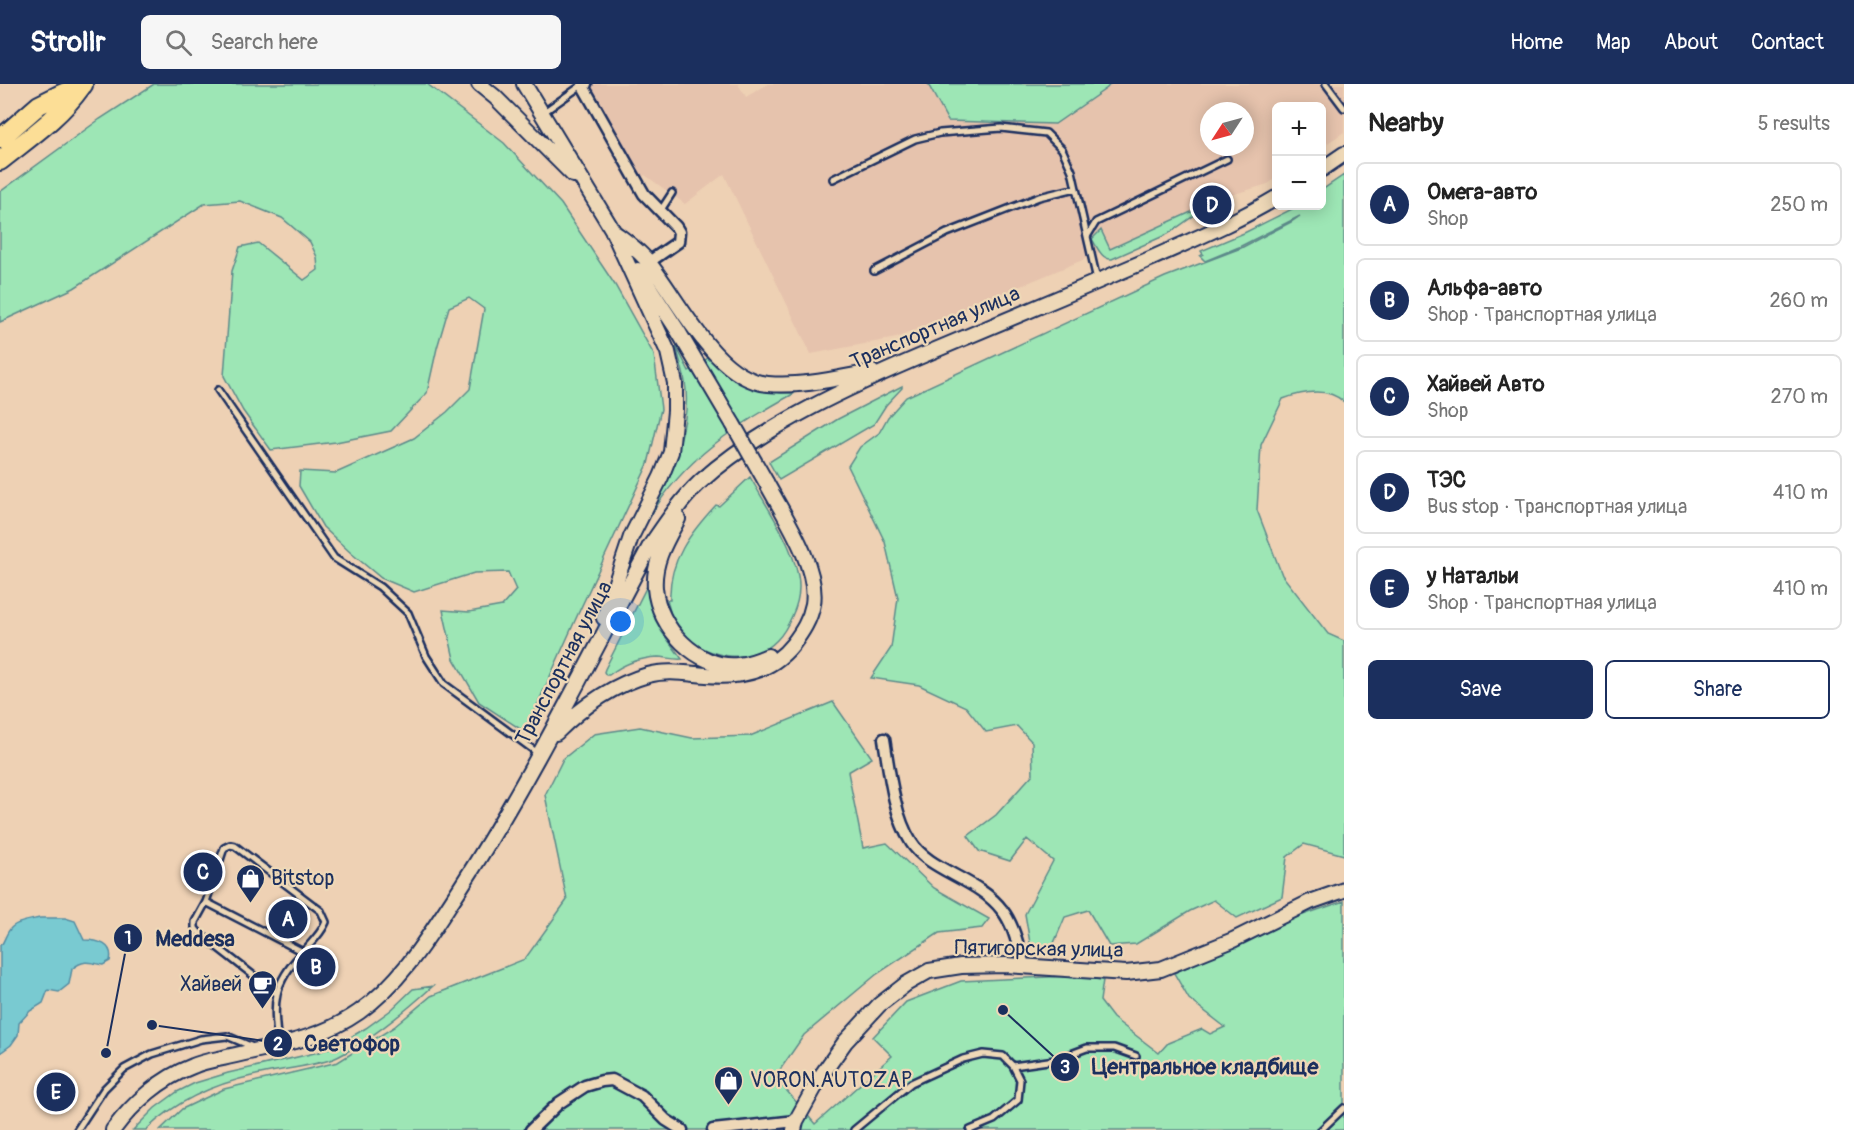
<!DOCTYPE html>
<meta charset="utf-8">
<style>
:root{--surface:#fff;--page:#f6f6f6;--text:#222;--muted:#767676;--line:#e0e0e0;--accent:#1b2f5e}
body{margin:0;font-family:Pangolin,sans-serif;background:var(--page);color:var(--text)}
.controls{position:absolute;right:18px;top:18px;display:grid;overflow:hidden;border-radius:9px;box-shadow:0 3px 15px #0003}
.controls button{width:54px;height:54px;display:grid;place-items:center;padding:0;border:0;border-bottom:2px solid var(--line);background:var(--surface);color:var(--text);font:30px sans-serif}
.compass{position:absolute;left:1200px;top:18px;width:54px;height:54px;border-radius:50%;background:var(--surface);box-shadow:0 3px 15px #0003;rotate:234deg}
.you{position:absolute;left:621px;top:538px;width:21px;height:21px;margin:-15px;border:4px solid #fff;border-radius:50%;background:#1a73e8;box-shadow:0 0 0 9px #1a73e833}
.badge{display:grid;place-items:center;width:39px;height:39px;border-radius:50%;background:var(--accent);color:#fff;font-size:20px;font-weight:700}
.pin{position:absolute;translate:-50% -50%;border:3px solid #fff;box-shadow:0 2px 6px #0006}
.list{margin:0;padding:0;list-style:none}
h2{display:flex;justify-content:space-between;align-items:center;height:78px;margin:0;padding:0 24px;font-size:26px}
h2 small{font-size:20px;font-weight:400;color:var(--muted)}
.list li{display:grid;grid-template-columns:39px 1fr auto;gap:18px;align-items:center;box-sizing:border-box;height:84px;margin:0 12px 12px;padding:0 12px;border:2px solid var(--line);border-radius:9px}
.list b{display:block;font-size:22px;white-space:nowrap}
.list p{margin:0;font-size:20px;white-space:nowrap;color:var(--muted)}
.list em{font-size:20px;font-style:normal;color:var(--muted)}
.actions{display:flex;gap:12px;padding:18px 24px}
.actions a{flex:1;padding:14px 0;border:2px solid var(--accent);border-radius:9px;text-align:center;font-size:21px;color:var(--accent)}
.actions .main{background:var(--accent);color:#fff}
.icon{flex:none;width:33px;height:33px;fill:none;stroke:currentColor;stroke-width:2;stroke-linecap:round;stroke-linejoin:round}
.map{position:relative;flex:none;width:1344px;height:1046px;overflow:hidden}
header{display:flex;align-items:center;gap:36px;box-sizing:border-box;height:84px;padding:0 30px;background:var(--accent);color:#fff}
header strong{font-size:28px}
nav{display:flex;gap:33px;margin-inline-start:auto;font-size:21px}
.search{width:420px;height:54px;background:var(--page);display:flex;align-items:center;gap:15px;box-sizing:border-box;padding:0 21px;border-radius:9px;color:var(--muted);font-size:22px}
main{display:flex}
aside{flex:1;background:var(--surface)}
.map>svg:first-child{display:block}
.built{fill:#e6c3ad;fill-rule:evenodd}
.green{fill:#9de6b5;stroke:#5c8a8a;stroke-width:1.5}
.water{fill:#79cad1;stroke:#538ca3;stroke-width:1.5}
.lines{fill:none;stroke-linecap:round;stroke-linejoin:round}
.lane-casing{stroke:#1b2f5e;stroke-width:10}
.street-casing{stroke:#1b2f5e;stroke-width:15}
.secondary-casing{stroke:#1b2f5e;stroke-width:18}
.highway-casing{stroke:#1b2f5e;stroke-width:22}
.lane{stroke:#eed8b7;stroke-width:5}
.street{stroke:#eed8b7;stroke-width:10}
.secondary{stroke:#eed8b7;stroke-width:14}
.highway{stroke:#fcde96;stroke-width:18}
.secondary-bridge-casing{stroke:#1b2f5e;stroke-width:18;stroke-linecap:butt}
.secondary-bridge{stroke:#eed8b7;stroke-width:14}
.labels{text-anchor:middle;dominant-baseline:central;stroke-width:4.5;stroke-linejoin:round;paint-order:stroke}
.street-label{font-size:21px;fill:#1b2f5e;stroke:#eed8b7}
.poi-label{font-size:21px;fill:#1b2f5e;stroke:#eed8b7;text-anchor:start}
.leader{fill:none;stroke:#1b2f5e;stroke-width:2}
.callout-dot{fill:#1b2f5e;stroke:#eed8b7;stroke-width:2}
.mark-label{font-size:18px;text-anchor:middle;font-weight:bold;fill:#fff}
.callout-label{font-size:22px;text-anchor:middle;font-weight:bold;fill:#1b2f5e;stroke:#eed8b7;stroke-width:4.5;stroke-linejoin:round;paint-order:stroke}
</style>
<header>
<strong>Strollr</strong>
<div class="search"><svg class="icon" aria-label="search" viewBox="0 0 24 24"><circle cx="10" cy="10" r="6"/><path d="M15 15l6 6"/></svg>Search here</div>
<nav><a>Home</a><a>Map</a><a>About</a><a>Contact</a></nav>
</header>
<main>
<div class="map">
<svg width="1344" height="1046" viewBox="0 0 1344 1046">
<rect width="100%" height="100%" fill="#eed1b4"/>
<filter id="ink" filterUnits="userSpaceOnUse"><feTurbulence type="fractalNoise" baseFrequency=".0167" numOctaves="2"/><feDisplacementMap in="SourceGraphic" scale="12" xChannelSelector="R" yChannelSelector="G"/><feConvolveMatrix kernelMatrix="1 2 1 2 8 2 1 2 1" color-interpolation-filters="sRGB"/></filter>
<g filter="url(#ink)">
<path class="built" d="M585 0H738L746 13 768 0H928L948 37 1055 40 1107 4 1110 0H1344V48L1322 63V22H1276V94L1268 100 1228 112 1109 165 896 254 811 270 724 90 685 120 645 91 637 97ZM1209 27H1245V63H1209Z"/>
<path class="green" d="M154 0H427L504 59 561 120 615 201 654 271 661 325 648 380 578 530 525 648 479 618 454 575 443 526 469 528 502 522 516 506 508 488 474 489 414 508 381 494 351 469 323 443 299 402 300 387 336 389 414 354 447 328 470 305 484 225 469 214 449 223 437 264 427 309 391 347 336 358 271 366 243 327 224 292 232 187 240 163 258 159 304 196 318 186 317 173 310 158 282 134 240 117 204 120 74 204 0 238V108L100 35Z
M928 0H1110L1107 4 1055 40 948 37Z
M1344 91V318C1328 303 1302 308 1283 315L1261 361 1257 426 1282 491 1328 550 1344 557V771L1304 760 1287 773 1282 813 1237 834 1214 816 1190 827 1136 860 1109 862 1088 826 1065 833 1051 866 1030 859 1025 830 1053 777 1027 755 1010 777 979 767 968 752 996 731 1033 690 1032 658 1017 642 986 648 966 623 919 601 871 594 891 564 898 514 885 458 848 382 860 363 879 349 888 333 906 313 1165 193 1241 164 1291 138 1300 132 1239 163 1205 177 1200 172 1203 170 1201 167 1244 149 1298 122H1322V106Z
M1213 118 1215 122 1195 131 1168 150 1112 175C1102 176 1097 163 1092 155L1101 146 1110 165Z
M676 262 689 287 714 270 756 303 781 309H795C738 340 681 376 649 435L647 434C666 392 693 347 685 298 683 286 679 274 676 262Z
M902 302V304L886 321 874 340 779 396 769 378 838 335Z
M750 393C767 423 792 459 798 492 801 507 798 519 792 532 788 541 784 549 777 556 751 584 702 573 679 546 672 538 670 527 667 516H670C668 477 691 448 716 421L719 422Z
M649 498 655 535 662 548 682 575C675 576 666 573 658 573 639 574 623 580 609 591H606L604 588 605 585Z
M833 618 872 674 848 688 863 764 887 759 934 804 989 835 982 844 939 849 877 890 804 951 775 993 815 1040 892 972 873 953 906 918 961 897 1071 892 1103 896 1100 917 1113 934 1159 969 1168 959 1202 945 1210 950 1225 943 1189 915 1174 889 1291 835 1344 817V1046H160L182 1025 224 1005 338 978 394 943 431 912 525 875 567 816 545 711 563 675 594 650 640 643 692 654 750 652Z
M433 902C410 923 387 942 361 959 352 965 343 971 333 975 308 983 281 985 256 991 214 1000 177 1016 146 1046H133L155 1024 177 1008 195 999 228 989 319 968 339 960 366 944 391 926 413 905Z"/>
<path class="water" d="M40 834H65L75 837 84 856C98 856 114 860 110 877L103 881C90 878 83 875 72 885L69 900 59 908 48 906 43 919 30 927 19 939 18 951 11 961 0 969V861L2 860C5 855 7 847 12 843 18 837 32 836 40 834Z"/>
<g class="lines">
<defs>
<path id="lane" d="M1326 0 1344 24
M544 28 582 1
M833 95 915 55 940 49 1001 44 1046 49 1062 65 1072 87 1097 196
M661 126 672 109
M1088 151 1096 138 1227 75
M874 187 947 149 1039 113 1076 104
M218 306 334 474 380 503 408 529 426 572 444 600 539 670
M206 818 303 868
M276 909 199 849 195 844V838L206 818 224 764 230 761 235 762 321 827 326 838C321 850 312 858 303 868 272 900 273 918 278 960
M77 1046 104 1005 124 985 152 970 201 955 227 952 253 963
M854 1046 911 999 963 975 983 970 1003 972 1013 982 1055 976 1087 964H1114L1136 972
M970 1046 994 1036 1018 1016 1020 996 1013 982
M1321 1046 1344 1024"/>
<path id="street" d="M586 0 583 2 644 110 676 143 679 148 678 158 649 178
M884 655C889 686 894 732 911 758 929 787 979 795 1002 826 1014 841 1018 863 1024 881
M531 1046 559 1019 585 1002 602 997 612 996 642 1012 666 1036 682 1046
M713 1046 796 1037"/>
<path id="secondary" d="M479 0 495 13 573 91
M524 0 618 155
M1322 85 1344 70
M615 149C627 158 640 167 649 179 679 216 716 296 768 300 803 303 838 294 872 288
M638 186 678 247 733 340
M678 435C666 457 653 478 655 504 658 543 697 585 738 581 748 580 759 576 768 572
M604 534 631 453 661 393 671 368 675 327V299L668 268 613 148
M556 649C582 623 612 601 648 591 676 583 705 595 734 591 757 589 778 579 793 560 802 548 810 536 813 520 819 483 783 430 766 398
M113 1046C133 1019 161 994 193 982 202 978 213 976 223 974 271 962 318 957 359 928 403 897 430 850 459 806 530 696 588 578 650 462 665 440 681 416 700 398 763 341 855 300 933 267 1005 237 1078 206 1150 175 1192 156 1236 138 1276 114
M794 1046 796 1037 821 992 845 958 879 921 906 900 929 887 961 882 1006 881 1126 889 1161 885 1233 856 1310 818 1344 806"/>
<path id="highway" d="M0 55 39 21 61 10 83 1
M0 77C30 53 59 34 81 3"/>
</defs>
<use href="#lane" class="lane-casing"/>
<use href="#street" class="street-casing"/>
<use href="#secondary" class="secondary-casing"/>
<use href="#highway" class="highway-casing"/>
<use href="#lane" class="lane"/>
<use href="#street" class="street"/>
<use href="#secondary" class="secondary"/>
<use href="#highway" class="highway"/>
<defs>
<path id="secondary-bridge" d="M733 340 766 398"/>
</defs>
<use href="#secondary-bridge" class="secondary-bridge-casing"/>
<use href="#secondary-bridge" class="secondary-bridge"/>
</g>
</g>
<defs>
<symbol id="shop-pin" viewBox="-11 -11 22 30"><path d="M0 17L-7.5 6A9.5 9.5 0 1 1 7.5 6Z" fill="#1b2f5e" stroke="#eed8b7"/><path d="M-5-2.5h2.3a2.7 3.5 0 0 1 5.4 0H5L5.5 6h-11ZM-1.5-2.5h3a1.5 2.3 0 0 0-3 0Z" fill="#fff"/></symbol>
<symbol id="cafe-pin" viewBox="-11 -11 22 30"><path d="M0 17L-7.5 6A9.5 9.5 0 1 1 7.5 6Z" fill="#1b2f5e" stroke="#eed8b7"/><path d="M-5.5-4.5H6V0H3Q3 3.5 0 3.5H-2.5Q-5.5 3.5-5.5 0ZM3-3.2v2h1.7v-2ZM-6 4.5H4V6H-6Z" fill="#fff"/></symbol>
</defs>
<g fill-rule="evenodd">
<use href="#shop-pin" x="234" y="778" width="33" height="45"/>
<use href="#cafe-pin" x="246" y="884" width="33" height="45"/>
<use href="#shop-pin" x="712" y="980" width="33" height="45"/>
</g>
<g class="labels">
<g class="street-label">
<text transform="translate(935 244) rotate(-23)">Транспортная улица</text>
<text transform="translate(564 579) rotate(-62)">Транспортная улица</text>
<text transform="translate(1039 865) rotate(1)">Пятигорская улица</text>
</g>
<g class="poi-label">
<text x="271" y="794">Bitstop</text>
<text x="242" y="900" text-anchor="end">Хайвей</text>
<text x="750" y="996">VORON.AUTOZAP</text>
</g>
</g>
<path class="leader" d="M106 969L128 854M152 941L278 959M1003 926L1065 983"/>
<g class="callout-dot">
<circle cx="106" cy="969" r="6"/>
<circle cx="152" cy="941" r="6"/>
<circle cx="1003" cy="926" r="6"/>
<circle cx="128" cy="854" r="15"/>
<circle cx="278" cy="959" r="15"/>
<circle cx="1065" cy="983" r="15"/>
</g>
<g class="mark-label">
<text x="128" y="860">1</text>
<text x="278" y="966">2</text>
<text x="1065" y="989">3</text>
</g>
<g class="callout-label">
<text x="195" y="862">Meddesa</text>
<text x="352" y="967">Светофор</text>
<text x="1205" y="990">Центральное кладбище</text>
</g>
</svg>
<div class="controls">
<button>+</button>
<button>−</button>
</div>
<svg class="compass" viewBox="-18 -18 36 36"><path d="M0-13l5 13h-10z" fill="#e53935"/><path d="M0 13l5-13h-10z" fill="#767676"/></svg>
<div class="you"></div>
<div class="pin badge" style="left:288px;top:835px">A</div>
<div class="pin badge" style="left:316px;top:883px">B</div>
<div class="pin badge" style="left:203px;top:788px">C</div>
<div class="pin badge" style="left:1212px;top:121px">D</div>
<div class="pin badge" style="left:56px;top:1008px">E</div>
</div>
<aside>
<h2>Nearby<small>5 results</small></h2>
<ul class="list">
<li><span class="badge">A</span><div><b>Омега-авто</b><p>Shop</p></div><em>250 m</em></li>
<li><span class="badge">B</span><div><b>Альфа-авто</b><p>Shop · Транспортная улица</p></div><em>260 m</em></li>
<li><span class="badge">C</span><div><b>Хайвей Авто</b><p>Shop</p></div><em>270 m</em></li>
<li><span class="badge">D</span><div><b>ТЭС</b><p>Bus stop · Транспортная улица</p></div><em>410 m</em></li>
<li><span class="badge">E</span><div><b>у Натальи</b><p>Shop · Транспортная улица</p></div><em>410 m</em></li>
</ul>
<div class="actions"><a class="main">Save</a><a>Share</a></div>
</aside>
</main>
